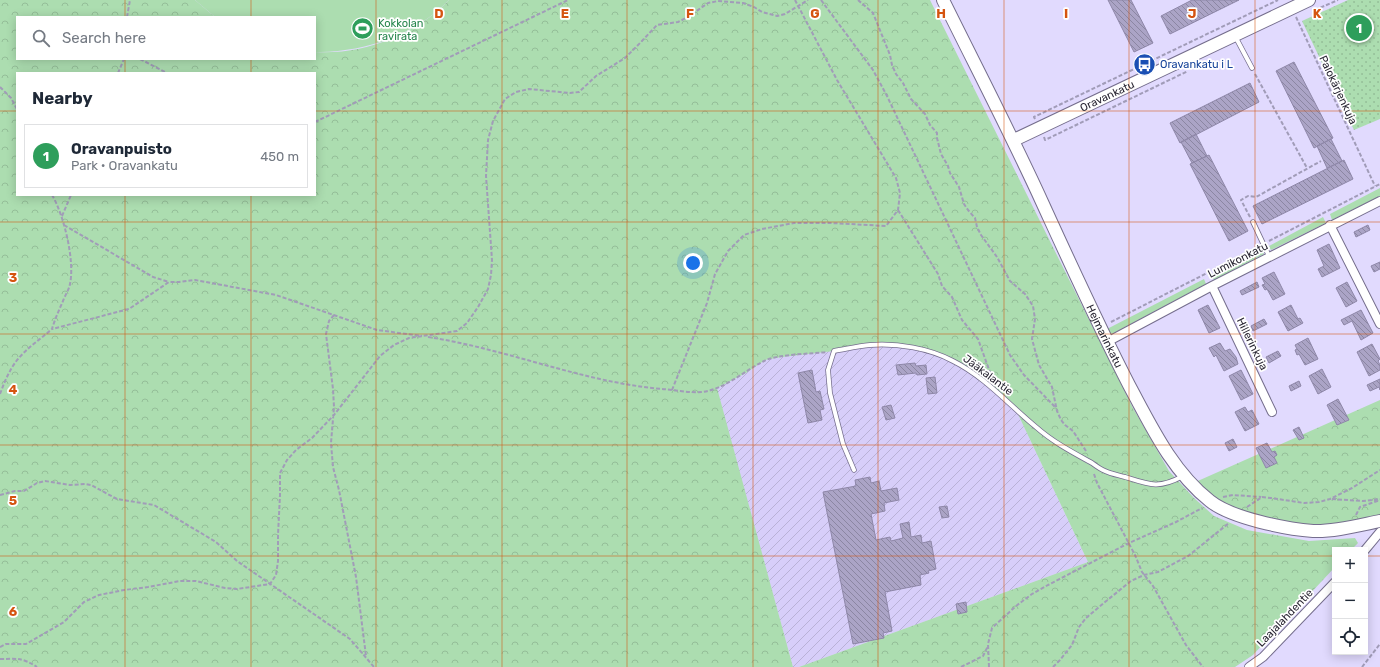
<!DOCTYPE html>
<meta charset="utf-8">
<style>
:root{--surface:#fff;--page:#f2f2f3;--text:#1f2937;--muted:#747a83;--line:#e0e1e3;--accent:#8f35a1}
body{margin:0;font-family:Rubik,sans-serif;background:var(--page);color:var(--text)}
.controls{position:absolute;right:12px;bottom:12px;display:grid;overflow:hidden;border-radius:0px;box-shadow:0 2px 10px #0003}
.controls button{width:36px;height:36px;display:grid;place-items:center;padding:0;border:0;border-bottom:1px solid var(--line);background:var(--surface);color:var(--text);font:20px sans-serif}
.you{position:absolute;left:693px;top:263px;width:14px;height:14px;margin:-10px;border:3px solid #fff;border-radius:50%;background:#1a73e8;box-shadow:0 0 0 6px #1a73e833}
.badge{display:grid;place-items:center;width:26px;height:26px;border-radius:50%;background:var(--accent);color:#fff;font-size:13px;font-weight:700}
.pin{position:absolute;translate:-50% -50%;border:2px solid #fff;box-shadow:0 1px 4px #0006}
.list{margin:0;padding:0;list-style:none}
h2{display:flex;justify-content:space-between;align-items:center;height:52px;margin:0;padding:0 16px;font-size:17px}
h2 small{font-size:13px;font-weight:400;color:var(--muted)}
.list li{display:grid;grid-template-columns:26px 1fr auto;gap:12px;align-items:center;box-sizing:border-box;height:64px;margin:0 8px 8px;padding:0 8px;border:1px solid var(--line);border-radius:0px}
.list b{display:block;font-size:15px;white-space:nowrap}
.list p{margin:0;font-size:13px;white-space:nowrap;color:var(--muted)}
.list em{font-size:13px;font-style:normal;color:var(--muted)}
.icon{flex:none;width:22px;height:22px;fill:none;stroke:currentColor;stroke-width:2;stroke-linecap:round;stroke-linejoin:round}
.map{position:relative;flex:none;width:1380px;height:667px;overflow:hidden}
.search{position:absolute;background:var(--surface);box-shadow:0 2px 10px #0003;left:16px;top:16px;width:300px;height:44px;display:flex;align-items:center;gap:10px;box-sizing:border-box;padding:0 14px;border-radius:0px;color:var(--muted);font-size:15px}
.panel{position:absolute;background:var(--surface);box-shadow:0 2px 10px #0003;left:16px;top:72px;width:300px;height:124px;border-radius:0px}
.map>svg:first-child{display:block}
.industrial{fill:url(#industrial-furrows)}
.grass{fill:#acddb0}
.forest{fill:url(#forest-crowns);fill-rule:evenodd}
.park{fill:url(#park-dots)}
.building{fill:url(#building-back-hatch);stroke:#8e87a8}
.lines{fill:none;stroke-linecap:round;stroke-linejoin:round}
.lane-casing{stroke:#756e8d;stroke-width:5.5}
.street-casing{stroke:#756e8d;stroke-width:10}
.secondary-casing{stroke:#756e8d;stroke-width:14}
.path{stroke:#a19cb8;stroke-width:2;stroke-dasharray:4 2;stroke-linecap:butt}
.lane{stroke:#fff;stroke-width:4}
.street{stroke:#fff;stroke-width:8}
.secondary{stroke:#fff;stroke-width:12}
.grid{fill:none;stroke:#d55410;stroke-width:1;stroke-opacity:0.55}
.labels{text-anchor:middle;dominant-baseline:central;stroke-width:3.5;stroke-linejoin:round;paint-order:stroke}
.leisure-label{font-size:11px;fill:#27864d;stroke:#fff;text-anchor:start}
.transit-label{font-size:11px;fill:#164399;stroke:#fff;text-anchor:start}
.street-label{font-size:11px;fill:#2a2734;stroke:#fff}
.grid-label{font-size:13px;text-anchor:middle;font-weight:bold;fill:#d55410;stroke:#fff;stroke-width:3.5;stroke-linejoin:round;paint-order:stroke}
</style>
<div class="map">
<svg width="1380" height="667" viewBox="0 0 1380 667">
<defs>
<pattern id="industrial-furrows" width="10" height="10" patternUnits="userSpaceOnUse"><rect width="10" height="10" fill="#d7cef9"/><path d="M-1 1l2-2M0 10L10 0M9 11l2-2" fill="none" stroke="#b9b1d6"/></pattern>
<pattern id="forest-crowns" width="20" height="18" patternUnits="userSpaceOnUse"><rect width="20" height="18" fill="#acddb0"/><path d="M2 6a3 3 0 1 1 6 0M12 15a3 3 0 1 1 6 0" fill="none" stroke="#94be98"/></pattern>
<pattern id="park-dots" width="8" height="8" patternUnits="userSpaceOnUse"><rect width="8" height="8" fill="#acddb0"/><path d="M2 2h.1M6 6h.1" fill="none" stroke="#94be98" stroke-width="1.8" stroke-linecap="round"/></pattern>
<pattern id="building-back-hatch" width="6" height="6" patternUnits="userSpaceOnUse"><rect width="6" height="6" fill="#aba4c6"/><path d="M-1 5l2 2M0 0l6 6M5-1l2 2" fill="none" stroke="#8b86a2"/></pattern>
</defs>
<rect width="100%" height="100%" fill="#e1dafe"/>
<path class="industrial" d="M891 345 934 353 974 373 1015 408 1088 562 799 667H793L716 388 746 373 765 360 782 357 851 348Z"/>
<path class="grass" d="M195 0H449C415 35 368 51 320 52H315V17H215Z
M1380 188V196L1332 220 1330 214Z
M1323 217 1326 223 1271 250 1269 246Z
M1262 249 1264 254 1214 280 1211 275Z
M1204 279 1206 284 1110 335 1107 329Z"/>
<path class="forest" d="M0 0H195L215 17H17V59H315V52C364 55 415 35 449 0H930L1133 408 1169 471 1194 498 1214 516 1247 530 1309 541 1355 538 1358 543 1351 550H1335V567L1253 655 1235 667H799L1088 562 1015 408 996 390 953 361 913 348 870 345 834 351 782 357 765 360 746 373 717 388 793 667H0ZM17 73H315V195H17Z
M1380 400V521L1314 531 1250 519 1191 484Z"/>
<path class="park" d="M1348 0H1380V119L1354 130 1302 21Z"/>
<path class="building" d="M1108 0H1131L1153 43 1134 52Z
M1192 0H1239L1170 34 1161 16Z
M1294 62 1333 138 1314 148 1276 71Z
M1250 83 1259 102 1180 143 1170 123Z
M1196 134 1207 156 1192 163 1181 142Z
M1331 139 1342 161 1327 168 1317 146Z
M1209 155 1248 231 1229 241 1190 164Z
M1344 160 1353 179 1262 224 1253 206Z
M1368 225 1370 230 1356 237 1354 232Z
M1329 244 1340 268 1322 277 1318 269 1324 266 1317 250Z
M1380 262V269L1374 272 1371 266Z
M1274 272 1285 294 1273 300 1267 289 1265 290 1262 285 1265 284 1262 278Z
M1257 282 1259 287 1242 295 1240 291Z
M1347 282 1357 301 1346 307 1336 288Z
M1208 305 1220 328 1209 333 1198 310Z
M1291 305 1298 319 1300 318 1303 323 1288 331 1278 312Z
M1361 310 1373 333 1361 340 1352 321 1344 325 1341 320Z
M1264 319 1267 324 1253 331 1251 326Z
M1308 338 1318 359 1305 365 1299 354 1297 355 1295 350 1297 349 1295 345Z
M1220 343 1225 351 1230 349 1236 357 1238 364 1224 371 1216 355 1214 357 1209 348Z
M1372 344 1380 359 1378 361 1380 365V370L1369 376 1357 352Z
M1278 351 1281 356 1269 363 1266 357Z
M915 363 916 366 926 365 927 374 917 375 916 373 898 375 896 365Z
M1322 369 1331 387 1318 394 1309 376Z
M812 370 816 392 820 391 824 409 820 410 822 420 808 423 798 373Z
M1241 370 1253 394 1241 400 1229 376Z
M935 377 937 393 928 394 926 378Z
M1380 379V390L1379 387 1370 391 1367 385Z
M1299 381 1301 386 1291 391 1289 386Z
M1338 399 1349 420 1337 425 1327 405Z
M891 405 895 418 886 420 882 407Z
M1245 407 1248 412 1252 410 1259 424 1245 431 1235 412Z
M1299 427 1304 438 1299 440 1293 430Z
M1233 439 1237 447 1229 451 1225 443Z
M1267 443 1272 452 1275 451 1277 455 1274 457 1277 463 1266 468 1256 448Z
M870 477 871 483 879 481 881 491 897 488 899 500 884 503 885 511 871 514 876 540 890 537 891 541 903 538 900 524 909 522 911 537 921 535 922 543 931 541 936 569 928 571 929 573 920 575 921 585 885 592 892 631 883 633 884 638 853 644 823 492 856 486 855 480Z
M947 506 949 517 942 518 939 507Z
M966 602 967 612 958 614 956 604Z"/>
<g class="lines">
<defs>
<path id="lane" d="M1235 36 1252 68
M1253 222 1269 256
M854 470 843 444 830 393 828 370 834 351C846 349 858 346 870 345 897 343 929 348 953 361 985 377 1008 404 1036 427 1053 442 1072 452 1092 463 1096 466 1100 469 1105 471 1111 474 1118 475 1125 477 1150 485 1159 489 1183 476"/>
<path id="street" d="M1330 225 1380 324
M1212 286 1272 412
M1107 342 1212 286 1380 201
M1365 550 1380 532
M1249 667 1263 657 1335 582"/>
<g id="secondary">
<path id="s1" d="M943 0C976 67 1011 134 1042 202 1070 263 1098 325 1129 385 1151 426 1172 471 1210 501 1231 518 1286 529 1313 531 1334 532 1360 525 1380 521"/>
<path id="s2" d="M1014 140 1309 0"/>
</g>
</defs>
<use href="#lane" class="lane-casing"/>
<use href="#street" class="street-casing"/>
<use href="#secondary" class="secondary-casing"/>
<path class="path" d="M821 0 873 70 887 96 1010 355 1024 375 1056 408
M858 0 873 13 890 55 892 65 896 74 903 83 911 99 925 114 930 125 937 133V138L941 154 948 166 950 173 959 187 964 204 968 210 975 218 977 227 981 235 997 257 1010 281 1025 294 1033 306 1035 319 1032 339 1039 365 1052 387 1057 411 1061 420 1065 425 1073 431 1086 451
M1315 10 1338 0
M127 17 130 0
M1296 17 1375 186
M140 59 167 73
M118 73 124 59
M1255 74 1307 168
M0 87 11 98 17 109
M1035 119 1034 117 1278 0
M315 122 568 0
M1044 137 1045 140 1188 71
M52 195C64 215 75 261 70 284 69 290 65 295 63 301 59 310 55 319 52 329L129 309 169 282H179L195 280 276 295 377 330 422 336
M898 210 938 274 942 286 952 297 962 320 978 339 992 378
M62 216 71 195
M1250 217 1241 200 1248 196 1256 197 1321 161
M64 225 153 277 169 282
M1269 241 1380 184
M334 315 329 321 326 334 333 389 334 407 331 443 333 467 339 490 356 577 366 656
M1111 322 1258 247
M428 337C507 349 582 382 662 389 675 390 689 393 702 392 725 389 744 371 764 361 777 354 811 354 827 352
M672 390 707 303 715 274 728 251 744 235 762 229 794 223H831L886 226 898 210 900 193 896 178 837 80 795 0
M0 394C3 386 6 378 10 371 19 353 37 342 52 329
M1094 474 1097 483 1135 555 1142 572 1153 586 1186 645 1203 667
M0 495 15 491H24L37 483 45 481 70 485 85 484 91 485 117 499 154 505 216 542 237 561 350 639 374 667
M1223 497 1233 495 1261 497
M1332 499 1363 501 1380 499
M1247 507 1262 497 1271 498 1304 503 1319 502 1330 499 1352 488 1380 470
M1356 515 1360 507 1380 500
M0 647 6 644H26L64 622 84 602 99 595 124 590 148 587 180 581H196L225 588 237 589 270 584 276 575 278 561V535L280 495V473L287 460 296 450 312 438 334 415 380 356 394 345 409 338 457 331 467 323 478 307 488 289 491 275 492 260 486 176 488 140 493 121 505 99 516 92 529 89 570 93 579 92 596 76 625 58 641 42 657 25 678 22 688 17 708 3 718 1 743 3 754 7 762 12 777 16 785 14 808 0
M0 659C18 659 21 657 37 667
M961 667 983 656 988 646
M989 667 988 644 992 628 1016 606 1032 594 1048 585 1129 543 1176 522 1202 508
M1053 667 1060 660 1072 645 1079 627 1086 618 1105 602 1131 581 1144 575 1158 572 1188 556 1229 523
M1362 667 1380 644"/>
<use href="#lane" class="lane"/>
<use href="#street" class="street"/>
<use href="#secondary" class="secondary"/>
</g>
<path class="grid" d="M125 0V17M251 0V17M376 0V667M502 0V667M627 0V667M753 0V667M878 0V667M1004 0V667M1129 0V667M1255 0V667M125 59V73M251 59V73M0 111H17M315 111H1380M125 195V667M251 195V667M0 222H1380M0 334H1380M0 445H1380M0 556H1335M1365 556H1380"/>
<defs>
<symbol id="stadium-disc" viewBox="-11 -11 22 22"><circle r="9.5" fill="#2e9e5b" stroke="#fff"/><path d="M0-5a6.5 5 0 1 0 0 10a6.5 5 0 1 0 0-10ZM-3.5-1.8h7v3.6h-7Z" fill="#fff"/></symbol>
<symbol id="bus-disc" viewBox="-11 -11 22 22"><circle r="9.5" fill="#1a4fb4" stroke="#fff"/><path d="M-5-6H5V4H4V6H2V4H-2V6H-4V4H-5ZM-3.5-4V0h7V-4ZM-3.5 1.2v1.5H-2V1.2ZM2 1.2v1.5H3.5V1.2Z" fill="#fff"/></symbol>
</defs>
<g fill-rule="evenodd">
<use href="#stadium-disc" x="350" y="16" width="25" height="25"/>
<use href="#bus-disc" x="1132" y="52" width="25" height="25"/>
</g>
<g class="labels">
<g class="leisure-label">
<text x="378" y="23">Kokkolan<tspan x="378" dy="13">ravirata</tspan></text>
</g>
<g class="transit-label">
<text x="1160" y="64">Oravankatu i L</text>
</g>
<g class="street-label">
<text transform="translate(1338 90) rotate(65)">Palokärjenkuja</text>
<text stroke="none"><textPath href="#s2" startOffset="103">Oravankatu</textPath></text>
<text transform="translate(1238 260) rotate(-27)">Lumikonkatu</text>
<text stroke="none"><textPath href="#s1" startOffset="373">Hejmarinkatu</textPath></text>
<text transform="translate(1252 344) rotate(64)">Hillerinkuja</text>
<text transform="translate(988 375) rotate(37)">Jääkalantie</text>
<text transform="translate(1285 618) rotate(-46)">Laajalahdentie</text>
</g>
</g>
<g class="grid-label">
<text x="439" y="18">D</text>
<text x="565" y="18">E</text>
<text x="690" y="18">F</text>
<text x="815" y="18">G</text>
<text x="941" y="18">H</text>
<text x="1066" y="18">I</text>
<text x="1192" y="18">J</text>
<text x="1317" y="18">K</text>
<text x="13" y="282">3</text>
<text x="13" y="394">4</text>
<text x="13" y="505">5</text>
<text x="13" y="616">6</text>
</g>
</svg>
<div class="controls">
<button>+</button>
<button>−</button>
<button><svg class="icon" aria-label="locate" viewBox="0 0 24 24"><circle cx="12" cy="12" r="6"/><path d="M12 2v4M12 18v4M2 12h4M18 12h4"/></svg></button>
</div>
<div class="you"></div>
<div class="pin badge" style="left:1359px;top:28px;background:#2e9e5b">1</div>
<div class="search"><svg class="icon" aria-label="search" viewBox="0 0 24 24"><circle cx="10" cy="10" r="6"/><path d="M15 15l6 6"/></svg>Search here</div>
<section class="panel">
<h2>Nearby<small></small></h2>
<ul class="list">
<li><span class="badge" style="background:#2e9e5b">1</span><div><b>Oravanpuisto</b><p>Park · Oravankatu</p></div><em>450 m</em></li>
</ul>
</section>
</div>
